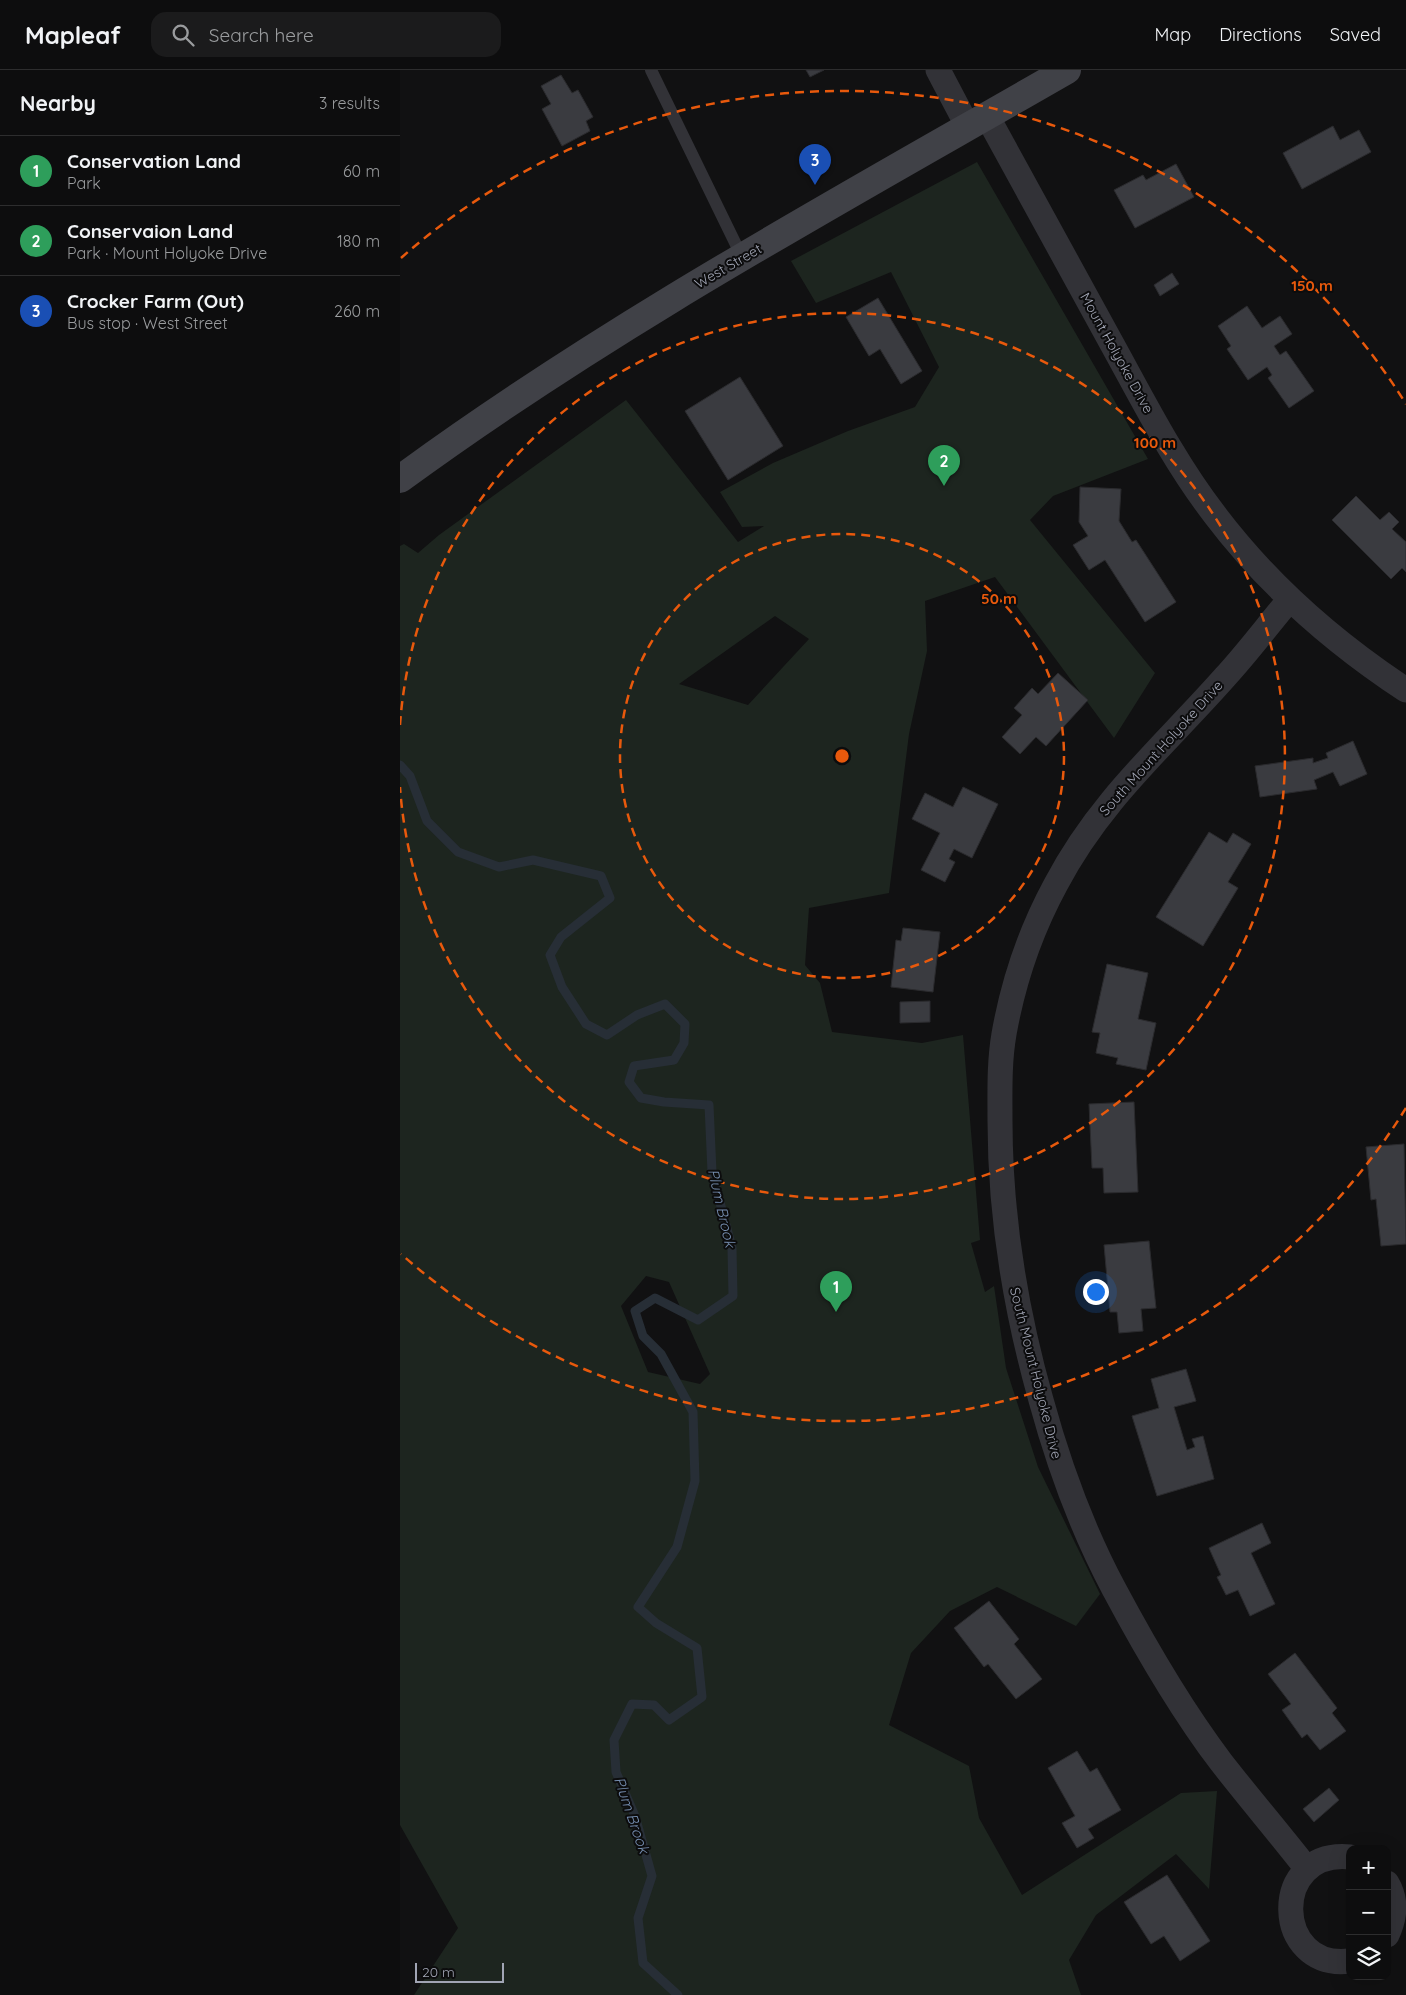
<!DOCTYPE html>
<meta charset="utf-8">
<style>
:root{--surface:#0d0d0e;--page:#1b1b1c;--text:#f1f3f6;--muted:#9a9c9e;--line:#2d2d2e;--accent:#2563eb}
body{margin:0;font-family:Quicksand,sans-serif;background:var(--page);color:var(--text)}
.controls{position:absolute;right:15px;bottom:15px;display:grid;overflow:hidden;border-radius:10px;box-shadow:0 5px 20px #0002}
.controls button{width:45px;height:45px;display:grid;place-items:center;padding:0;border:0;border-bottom:1px solid var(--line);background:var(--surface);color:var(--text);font:25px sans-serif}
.scale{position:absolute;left:15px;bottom:12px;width:89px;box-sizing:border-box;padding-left:5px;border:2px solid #a1a5b4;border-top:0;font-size:14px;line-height:18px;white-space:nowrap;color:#a1a5b4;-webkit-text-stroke:4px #0c0c0d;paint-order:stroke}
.you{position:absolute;left:695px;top:1221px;width:18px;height:18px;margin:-12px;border:4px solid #fff;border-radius:50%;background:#1a73e8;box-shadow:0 0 0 8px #1a73e833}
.badge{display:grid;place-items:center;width:32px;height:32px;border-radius:50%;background:var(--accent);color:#fff;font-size:16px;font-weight:700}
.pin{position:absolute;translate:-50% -41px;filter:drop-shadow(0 1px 2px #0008)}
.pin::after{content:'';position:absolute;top:26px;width:18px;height:15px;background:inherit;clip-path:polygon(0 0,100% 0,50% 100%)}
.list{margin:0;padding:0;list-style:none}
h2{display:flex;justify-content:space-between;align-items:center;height:65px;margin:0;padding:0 20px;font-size:21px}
h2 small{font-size:16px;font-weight:400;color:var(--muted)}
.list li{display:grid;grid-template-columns:32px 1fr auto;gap:15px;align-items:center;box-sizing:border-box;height:70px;padding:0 20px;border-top:1px solid var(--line)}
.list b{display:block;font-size:19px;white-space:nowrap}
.list p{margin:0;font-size:16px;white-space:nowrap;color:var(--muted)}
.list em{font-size:16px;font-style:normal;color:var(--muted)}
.icon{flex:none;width:28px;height:28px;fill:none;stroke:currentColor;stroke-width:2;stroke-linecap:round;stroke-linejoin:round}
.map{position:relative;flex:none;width:1006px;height:1925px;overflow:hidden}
header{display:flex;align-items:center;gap:30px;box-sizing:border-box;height:70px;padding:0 25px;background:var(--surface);border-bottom:1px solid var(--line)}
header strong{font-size:24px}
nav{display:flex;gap:28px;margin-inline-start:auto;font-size:18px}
.search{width:350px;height:45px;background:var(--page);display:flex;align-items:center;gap:12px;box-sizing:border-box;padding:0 18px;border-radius:15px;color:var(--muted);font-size:19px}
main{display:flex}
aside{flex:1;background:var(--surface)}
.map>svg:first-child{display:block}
.green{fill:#1d251f;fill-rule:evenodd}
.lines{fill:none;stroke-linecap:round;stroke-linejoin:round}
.stream{stroke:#272e36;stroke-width:9}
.building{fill:#3a3b40;stroke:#2b2b2e}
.service{stroke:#323237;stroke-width:12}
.minor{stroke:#323237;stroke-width:25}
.secondary{stroke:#404147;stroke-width:28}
.ring{fill:none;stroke:#e8590c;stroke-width:2.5;stroke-dasharray:9 6}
.labels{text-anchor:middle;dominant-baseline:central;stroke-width:4;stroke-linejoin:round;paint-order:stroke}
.street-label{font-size:14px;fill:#a1a5b4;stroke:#0c0c0d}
.water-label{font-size:15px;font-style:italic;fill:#768eb0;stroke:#0c0c0d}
.centre{fill:#e8590c;stroke:#0c0c0d;stroke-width:2.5}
.ring-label{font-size:15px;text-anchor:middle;font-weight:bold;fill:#e8590c;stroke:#0c0c0d;stroke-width:4;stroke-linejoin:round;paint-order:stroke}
</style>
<header>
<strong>Mapleaf</strong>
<div class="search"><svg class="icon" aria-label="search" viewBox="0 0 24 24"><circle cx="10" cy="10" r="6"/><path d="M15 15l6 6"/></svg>Search here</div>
<nav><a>Map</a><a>Directions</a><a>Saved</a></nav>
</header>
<main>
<aside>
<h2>Nearby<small>3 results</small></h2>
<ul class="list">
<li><span class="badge" style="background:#2e9e5b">1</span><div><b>Conservation Land</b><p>Park</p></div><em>60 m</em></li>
<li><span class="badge" style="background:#2e9e5b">2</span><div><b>Conservaion Land</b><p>Park · Mount Holyoke Drive</p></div><em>180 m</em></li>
<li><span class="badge" style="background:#1a4fb4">3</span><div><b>Crocker Farm (Out)</b><p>Bus stop · West Street</p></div><em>260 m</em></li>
</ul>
</aside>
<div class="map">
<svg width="1006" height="1925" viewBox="0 0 1006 1925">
<rect width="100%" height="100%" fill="#111112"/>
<path class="green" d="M577 92 748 389 653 426 630 450 755 603 714 668 595 507 525 531 527 581 509 664 489 823 409 838 405 895 420 913 432 962 522 973 563 965 580 1170 571 1173 585 1222 594 1216 606 1298 638 1397 700 1524 676 1556 597 1517 550 1541 511 1583 489 1655 569 1696 579 1748 622 1825 781 1723 817 1721 809 1819 776 1784 696 1845 669 1890 681 1925H14L58 1858 0 1755V476L4 474 18 483 39 465 226 330 338 472 364 456 342 457 320 422 373 393 448 361 515 337 539 297 491 202 416 233 391 191ZM375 546 409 569 348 635 279 614ZM246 1206 269 1212 310 1304 300 1314 248 1302 221 1236Z"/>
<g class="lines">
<path class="stream" d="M0 695 10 706 27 751 58 782 99 797 133 790 201 806 210 828 161 867 150 885 162 917 186 954 207 965 237 945 265 934 285 954 284 973 274 990 234 996 229 1012 241 1028 264 1032 309 1035 312 1102 332 1178 333 1226 298 1250 255 1228 235 1241 243 1266 261 1284 293 1342 295 1411 277 1477 238 1537 256 1553 297 1578 302 1627 269 1650 254 1635 232 1634 214 1670 216 1702 235 1746 252 1806 238 1848 243 1893 278 1925"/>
</g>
<path class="building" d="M406 0H424L410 7Z
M161 5 172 23 178 20 193 47 186 51 190 61 162 76 142 39 151 34 141 16Z
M933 56 940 70 959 60 971 82 902 119 883 83Z
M776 94 794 127 735 158 714 120 743 105 746 110Z
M772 203 779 214 760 226 754 215Z
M478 228 522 301 501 314 480 279 469 286 446 247Z
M847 236 862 258 880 246 892 264 874 276 880 285 886 281 914 321 889 338 868 308 872 305 867 297 848 310 827 279 831 276 818 256Z
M340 307 383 376 328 410 285 341Z
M680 417 721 419 719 451 732 472 736 470 776 532 745 552 705 490 689 500 673 475 688 466 679 452Z
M956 426 980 450 989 442 999 452 992 459 1006 472V502L1002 498 991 509 932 450Z
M658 603 688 630 646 676 636 667 620 684 602 667 622 645 614 638 632 618 638 624Z
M953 671 967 704 940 716 933 702 914 710 917 719 860 727 855 696 913 688V693L928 688 926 683Z
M563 717 598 734 572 788 554 779 549 789 555 792 545 812 521 800 540 763 512 749 525 723 553 737Z
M809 762 827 773 833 763 851 774 828 812 838 818 803 876 756 847Z
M503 858 540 862 533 922 491 917 496 870 501 871Z
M707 894 748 903 738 949 756 953 746 1000 716 994 718 988 696 983 700 963 692 962Z
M530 931V952L500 953V932Z
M734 1032 738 1122 704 1123 703 1098H692L689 1034Z
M1004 1074 1006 1174 981 1176 976 1129 971 1130 966 1077Z
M749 1171 756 1238 741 1239 743 1261 719 1263 717 1242H710L704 1175Z
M786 1299 796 1331 774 1337 787 1380 795 1377 792 1369 803 1366 814 1409 757 1426 732 1346 759 1338 751 1309Z
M862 1453 871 1473 851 1483 875 1534 850 1546 838 1520 826 1525 817 1507 821 1505 809 1478Z
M589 1531 619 1569 614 1574 642 1609 616 1629 588 1594 584 1597 554 1558Z
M895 1583 937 1638 932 1643 946 1661 920 1680 907 1664 902 1668 882 1640 891 1634 868 1604Z
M677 1681 690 1702 697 1698 721 1740 688 1759 694 1768 677 1778 662 1753 675 1746 648 1698Z
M929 1718 939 1730 914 1752 903 1739Z
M767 1805 810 1871 780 1891 764 1866 751 1874 724 1832Z"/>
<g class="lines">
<path class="service" d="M251 0 342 187"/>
<path class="minor" d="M538 0 568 57
M587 46C628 122 670 198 712 274 744 332 774 392 815 445 868 515 933 572 1006 620
M890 529C868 555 848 582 825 607 764 676 700 730 656 814 631 860 613 913 604 964 599 993 600 1022 600 1051 600 1147 615 1238 641 1330 659 1396 682 1459 714 1519 746 1579 780 1638 821 1692 849 1728 879 1763 907 1799
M950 1787C869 1779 873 1901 950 1891
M987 1813C997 1830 995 1848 987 1865"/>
<path class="secondary" d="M0 409C210 255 441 130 667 0"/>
</g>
<g class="ring">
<circle cx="442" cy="686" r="222"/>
<path d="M0 655A443 443 0 1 1 0 717"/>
<path d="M1006 1038A665 665 0 0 1 1 1184M1 188A665 665 0 0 1 1006 334"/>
</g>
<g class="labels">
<g class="street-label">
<text transform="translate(328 196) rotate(-30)">West Street</text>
<text transform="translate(717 283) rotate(61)">Mount Holyoke Drive</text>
<text transform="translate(761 678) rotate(-48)">South Mount Holyoke Drive</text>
<text transform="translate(636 1303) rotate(76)">South Mount Holyoke Drive</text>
</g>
<g class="water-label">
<text transform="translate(322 1138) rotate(77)">Plum Brook</text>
<text transform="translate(232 1745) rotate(71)">Plum Brook</text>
</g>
</g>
<circle cx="442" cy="686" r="8" class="centre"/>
<g class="ring-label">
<text x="912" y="221">150 m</text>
<text x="755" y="378">100 m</text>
<text x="599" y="534">50 m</text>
</g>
</svg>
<div class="controls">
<button>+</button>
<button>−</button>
<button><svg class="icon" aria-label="layers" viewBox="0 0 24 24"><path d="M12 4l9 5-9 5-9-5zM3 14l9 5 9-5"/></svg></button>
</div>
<div class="scale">20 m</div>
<div class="you"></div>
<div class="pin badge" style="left:436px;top:1242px;background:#2e9e5b">1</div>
<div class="pin badge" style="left:544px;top:416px;background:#2e9e5b">2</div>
<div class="pin badge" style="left:415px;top:115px;background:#1a4fb4">3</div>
</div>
</main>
